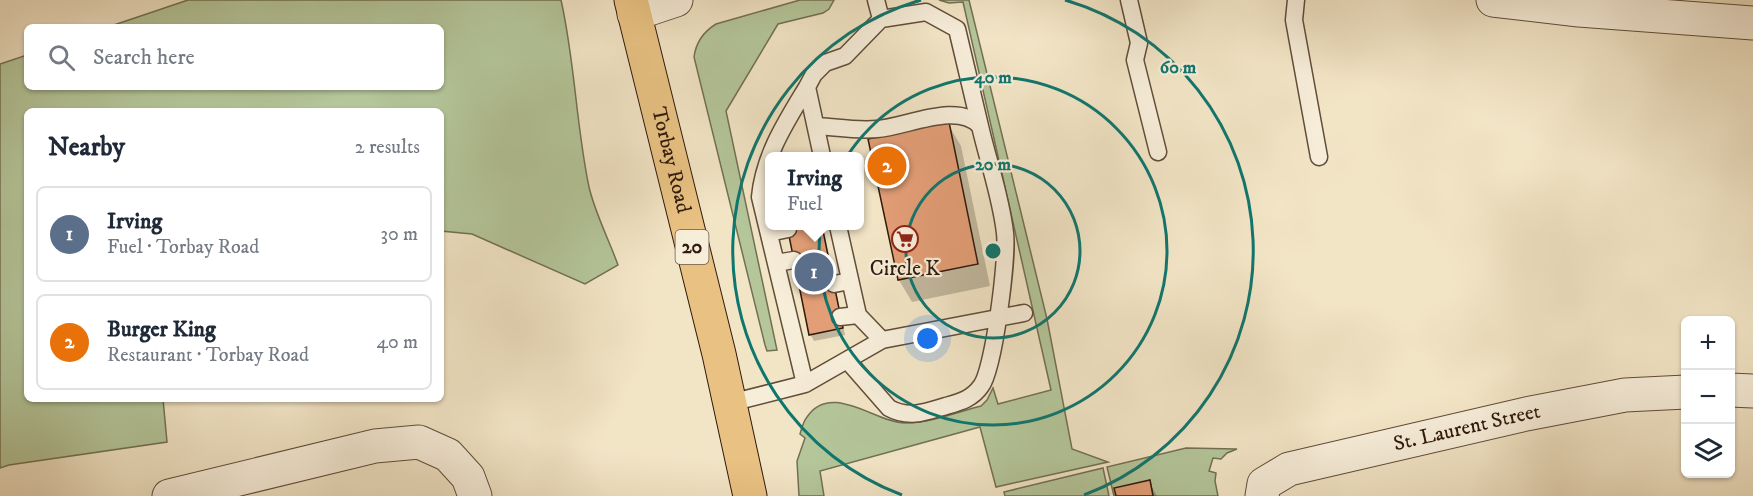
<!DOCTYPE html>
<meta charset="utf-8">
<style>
:root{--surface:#fff;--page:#f6f6f7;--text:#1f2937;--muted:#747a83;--line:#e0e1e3;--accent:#8f2418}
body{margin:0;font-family:"IM FELL DW Pica",serif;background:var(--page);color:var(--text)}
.controls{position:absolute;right:18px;bottom:18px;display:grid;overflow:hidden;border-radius:9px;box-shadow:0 2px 4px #0004}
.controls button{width:54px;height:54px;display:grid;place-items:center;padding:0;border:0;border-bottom:2px solid var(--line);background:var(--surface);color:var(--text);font:30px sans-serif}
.you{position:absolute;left:928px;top:339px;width:21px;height:21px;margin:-15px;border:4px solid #fff;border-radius:50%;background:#1a73e8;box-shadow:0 0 0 9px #1a73e833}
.badge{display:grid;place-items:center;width:39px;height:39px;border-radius:50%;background:var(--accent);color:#fff;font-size:20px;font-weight:700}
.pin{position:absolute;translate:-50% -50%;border:3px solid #fff;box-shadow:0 2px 6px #0006}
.popup{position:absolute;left:765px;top:152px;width:99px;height:78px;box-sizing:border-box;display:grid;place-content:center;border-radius:9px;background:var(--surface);filter:drop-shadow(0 2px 4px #0005);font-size:20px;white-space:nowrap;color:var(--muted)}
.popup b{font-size:22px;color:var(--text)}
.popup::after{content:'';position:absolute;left:50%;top:100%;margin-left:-12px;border:12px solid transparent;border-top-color:var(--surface)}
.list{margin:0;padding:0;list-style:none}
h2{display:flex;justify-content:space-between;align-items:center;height:78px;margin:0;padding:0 24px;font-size:26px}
h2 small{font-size:20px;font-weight:400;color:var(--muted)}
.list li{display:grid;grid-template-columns:39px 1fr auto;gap:18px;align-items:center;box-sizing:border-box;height:96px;margin:0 12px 12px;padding:0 12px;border:2px solid var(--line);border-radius:9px}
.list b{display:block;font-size:22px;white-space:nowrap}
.list p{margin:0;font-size:20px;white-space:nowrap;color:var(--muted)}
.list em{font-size:20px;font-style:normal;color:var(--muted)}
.icon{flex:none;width:33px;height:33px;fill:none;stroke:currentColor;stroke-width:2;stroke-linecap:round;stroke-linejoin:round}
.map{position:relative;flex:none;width:1753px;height:496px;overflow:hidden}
.search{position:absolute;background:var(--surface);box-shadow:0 2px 4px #0004;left:24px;top:24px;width:420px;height:66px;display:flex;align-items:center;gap:15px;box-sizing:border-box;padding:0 21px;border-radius:9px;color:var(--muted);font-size:22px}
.panel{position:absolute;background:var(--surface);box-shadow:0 2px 4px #0004;left:24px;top:108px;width:420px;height:294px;border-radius:9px}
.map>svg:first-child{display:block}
.green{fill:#b4c69a;stroke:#727053;stroke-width:1.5}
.shadow{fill:#0003}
.building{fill:#e39e77;stroke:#2f1a0c;stroke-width:1.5}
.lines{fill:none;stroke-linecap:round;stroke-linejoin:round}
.lane-casing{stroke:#604d3a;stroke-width:19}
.street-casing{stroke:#604d3a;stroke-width:35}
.primary-casing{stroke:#2f1a0c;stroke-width:35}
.lane{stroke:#f7eeda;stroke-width:16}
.street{stroke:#f7eeda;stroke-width:33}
.primary{stroke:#e9c283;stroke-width:33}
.ring{fill:none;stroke:#0f766e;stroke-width:3}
.labels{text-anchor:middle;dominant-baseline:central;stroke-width:4.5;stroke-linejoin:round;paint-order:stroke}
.shield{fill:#f7eeda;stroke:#6b5a4a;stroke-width:1.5}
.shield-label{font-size:20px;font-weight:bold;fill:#2f1a0c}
.street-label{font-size:21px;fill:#2f1a0c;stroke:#f7eeda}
.poi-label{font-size:21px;fill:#2f1a0c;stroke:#f7eeda}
.centre{fill:#0f766e;stroke:#f7eeda;stroke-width:3}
.ring-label{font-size:18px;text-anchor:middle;font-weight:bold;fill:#0f766e;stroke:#f7eeda;stroke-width:4.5;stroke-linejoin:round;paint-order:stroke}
</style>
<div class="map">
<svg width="1753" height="496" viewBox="0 0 1753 496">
<rect width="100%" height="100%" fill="#f2e5c6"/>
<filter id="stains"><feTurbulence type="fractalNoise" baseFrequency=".00333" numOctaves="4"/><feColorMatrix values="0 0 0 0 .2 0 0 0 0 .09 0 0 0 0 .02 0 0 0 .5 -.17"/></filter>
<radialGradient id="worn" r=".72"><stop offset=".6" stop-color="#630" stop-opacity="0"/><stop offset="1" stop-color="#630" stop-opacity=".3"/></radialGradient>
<path class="green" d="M188 0H561C575 62 576 125 589 187 595 213 609 240 618 265L585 284 472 234 441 231V111H27V399H163L167 442 9 465 0 468V64L27 55V87H441V27H108Z
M800 0H834L829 9 823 13 778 24 726 111 777 350 767 351 765 345 694 57C696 42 703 32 716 24Z
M939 0H969L1047 319 1072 449 1108 462 996 487 980 427 820 471 824 496H799L797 461 805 438 800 434C802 428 803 422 807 417 831 381 876 423 905 423 930 423 957 412 981 406L987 400 993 388 998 404 1051 390 963 2 949 3Z
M1186 448 1237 449 1227 453 1221 459 1213 458 1209 471 1216 473 1215 481 1218 496H1153L1150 481 1114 496 1107 467Z
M1103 468 1109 496H1005L1004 492Z"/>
<path class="shadow" d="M948 124 961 146 990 286 912 302 899 280 870 141Z
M788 226H823L845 335 814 341 810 334Z
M1149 482 1157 496H1118Z"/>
<path class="building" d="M949 122 978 264 898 280 868 139Z
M787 226H822L843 328 809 335Z
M1150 480 1153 496H1116L1114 488Z"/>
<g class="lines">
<defs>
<path id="lane" d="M1129 0 1139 43 1135 60 1158 152
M1296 0 1294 20 1319 157
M881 19 926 12 957 29 980 126
M816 126C835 127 857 131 877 129 906 127 958 101 980 126 988 161 1001 197 1005 233 1008 257 994 369 981 386 972 399 960 402 946 406 926 412 909 419 889 408L847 360
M822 156 807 87 814 74 825 63 845 56 881 19 876 0
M838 226 858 315 882 340
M769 233 788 229
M776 263 794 260
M834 284 850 281
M840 317 858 315
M805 384 760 197C764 155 786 122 807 87
M730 403 805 384 882 340 1024 313"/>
<g id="street">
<path d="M1493 0 1579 10 1753 23"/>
<path d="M634 14 676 0"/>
<path d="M1730 390 1753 391"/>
<path d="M169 496 375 446 419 442 448 455 468 477 475 496"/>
<path id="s1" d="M1262 496 1264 484 1289 469 1526 414 1625 395 1686 392"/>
</g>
<g id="primary">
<path id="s2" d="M631 0 719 354 750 496"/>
</g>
</defs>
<use href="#lane" class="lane-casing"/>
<use href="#street" class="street-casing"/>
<use href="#primary" class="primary-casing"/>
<use href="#lane" class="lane"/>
<use href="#street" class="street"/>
<use href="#primary" class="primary"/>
</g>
<g class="ring">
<circle cx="993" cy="251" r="87"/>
<circle cx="993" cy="251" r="174"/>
<path d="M902 495A261 261 0 0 1 921 0M1065 0A261 261 0 0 1 1084 495"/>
</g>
<defs>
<symbol id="supermarket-ring" viewBox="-11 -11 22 22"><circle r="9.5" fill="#f7eeda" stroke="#8f2418" stroke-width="1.5"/><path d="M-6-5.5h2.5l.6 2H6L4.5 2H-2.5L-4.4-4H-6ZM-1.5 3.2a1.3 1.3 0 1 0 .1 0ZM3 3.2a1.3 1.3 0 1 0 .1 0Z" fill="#8f2418"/></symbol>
</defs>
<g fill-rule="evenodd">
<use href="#supermarket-ring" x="890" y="224" width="30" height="30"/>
</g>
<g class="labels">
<rect class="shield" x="675.5" y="230" width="33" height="34" rx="4.5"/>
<g class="shield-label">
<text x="692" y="247">20</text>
</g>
<g class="street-label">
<text stroke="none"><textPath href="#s2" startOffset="165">Torbay Road</textPath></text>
<text stroke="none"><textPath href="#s1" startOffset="224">St. Laurent Street</textPath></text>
</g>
<g class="poi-label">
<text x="905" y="269">Circle K</text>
</g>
</g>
<circle cx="993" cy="251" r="9" class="centre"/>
<g class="ring-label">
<text x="1178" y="73">60 m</text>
<text x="993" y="83">40 m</text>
<text x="993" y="170">20 m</text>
</g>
<rect width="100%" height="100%" filter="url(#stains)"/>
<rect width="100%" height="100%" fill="url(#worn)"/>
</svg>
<div class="controls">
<button>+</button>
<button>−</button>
<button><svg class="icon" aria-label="layers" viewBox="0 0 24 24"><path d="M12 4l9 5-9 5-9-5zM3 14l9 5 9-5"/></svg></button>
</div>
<div class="you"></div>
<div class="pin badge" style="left:814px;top:272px;background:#5c6f8a">1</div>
<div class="popup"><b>Irving</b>Fuel</div>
<div class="pin badge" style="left:887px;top:166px;background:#e8710a">2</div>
<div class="search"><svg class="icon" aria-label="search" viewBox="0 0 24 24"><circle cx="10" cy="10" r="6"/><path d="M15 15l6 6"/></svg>Search here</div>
<section class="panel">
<h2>Nearby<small>2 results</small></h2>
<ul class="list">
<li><span class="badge" style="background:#5c6f8a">1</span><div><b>Irving</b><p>Fuel · Torbay Road</p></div><em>30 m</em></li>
<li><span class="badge" style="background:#e8710a">2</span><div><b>Burger King</b><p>Restaurant · Torbay Road</p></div><em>40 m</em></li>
</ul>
</section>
</div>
